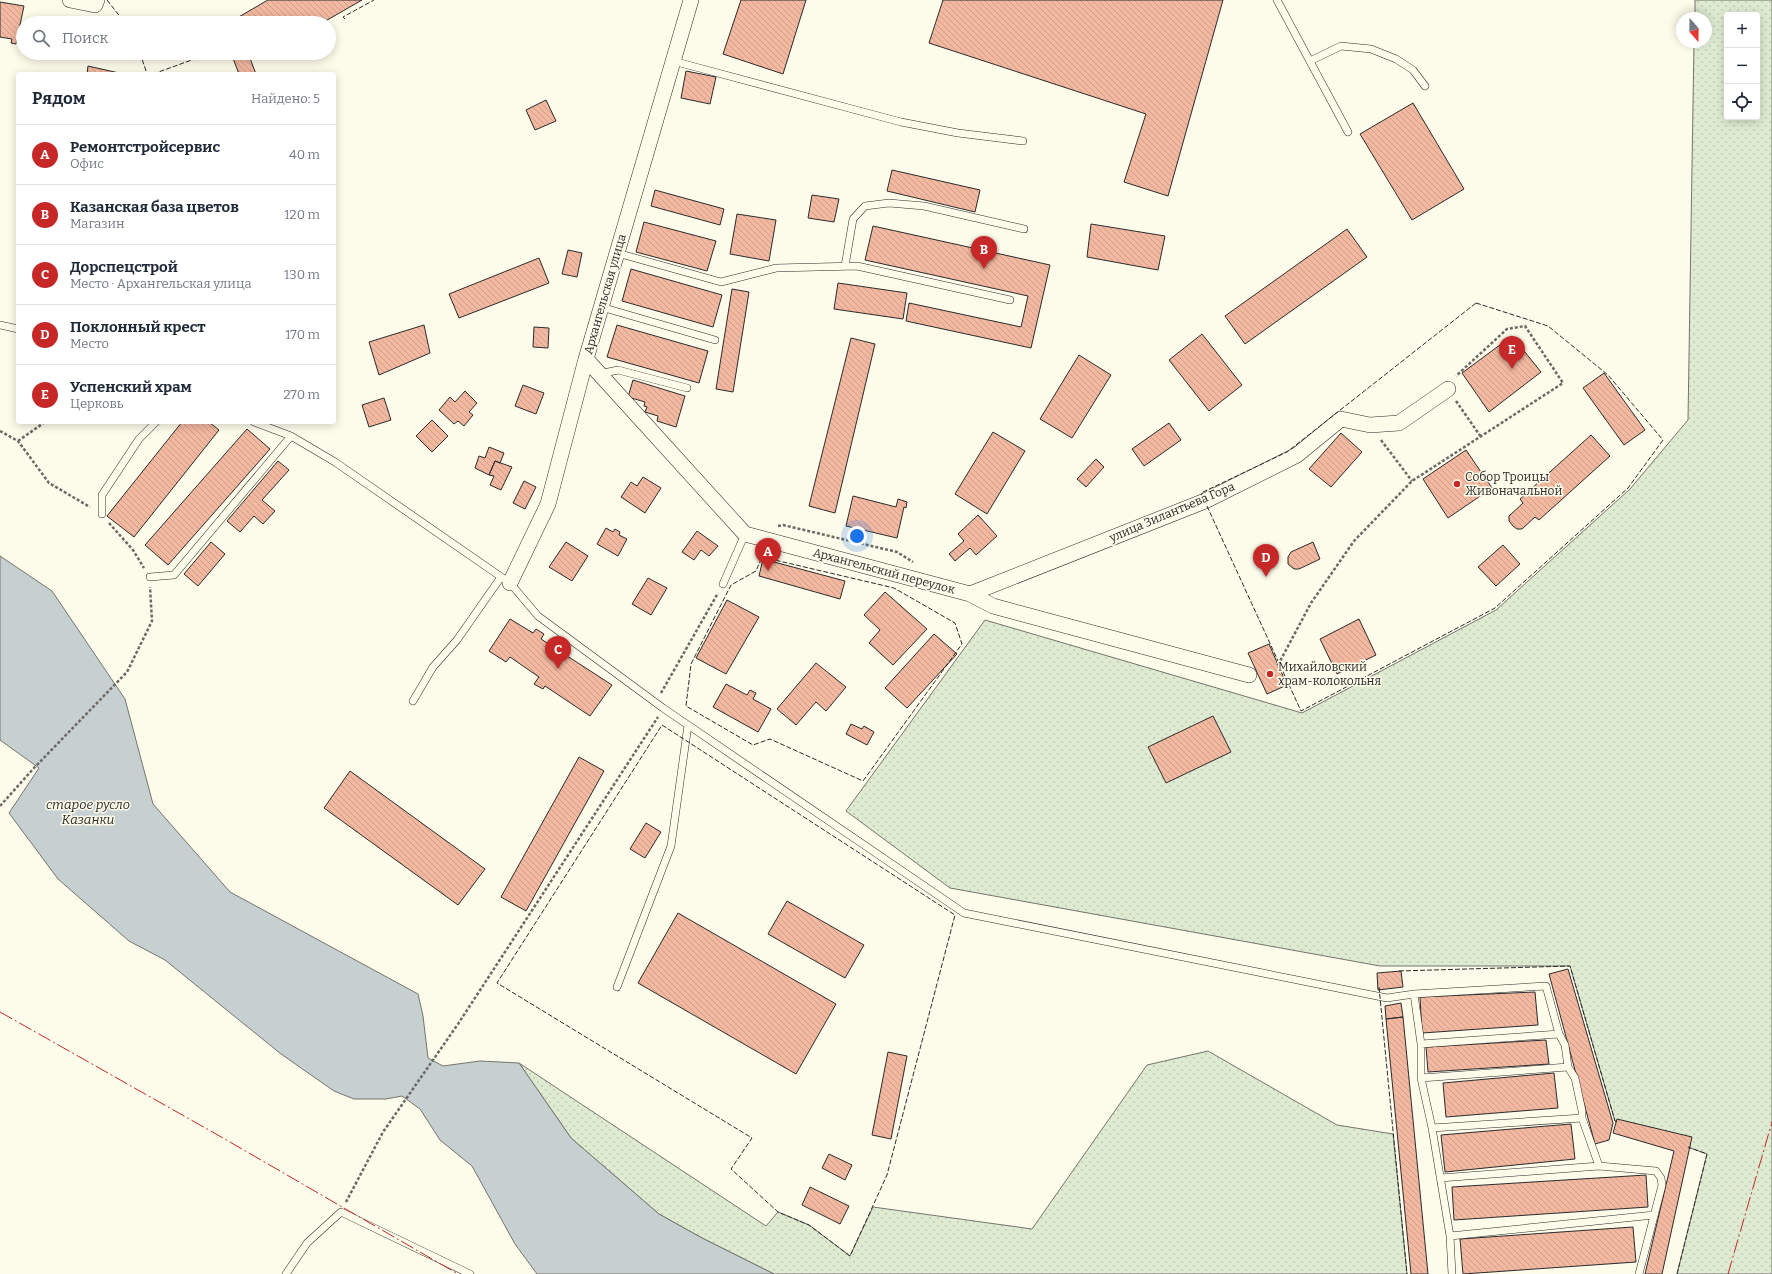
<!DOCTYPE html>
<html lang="ru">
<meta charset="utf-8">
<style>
:root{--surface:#fff;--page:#f2f2f3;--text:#1f2937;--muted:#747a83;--line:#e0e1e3;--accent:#c62828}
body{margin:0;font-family:Bitter,serif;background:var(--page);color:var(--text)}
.controls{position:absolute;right:12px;top:12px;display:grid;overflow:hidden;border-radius:4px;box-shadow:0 2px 10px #0003}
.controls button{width:36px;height:36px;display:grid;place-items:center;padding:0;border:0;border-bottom:1px solid var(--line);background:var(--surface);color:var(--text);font:20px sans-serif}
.compass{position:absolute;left:1676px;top:12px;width:36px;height:36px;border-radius:50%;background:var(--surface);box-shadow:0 2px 10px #0003;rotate:160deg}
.you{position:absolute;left:857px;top:536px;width:14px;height:14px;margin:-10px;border:3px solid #fff;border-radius:50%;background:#1a73e8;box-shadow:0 0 0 6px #1a73e833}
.badge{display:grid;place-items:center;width:26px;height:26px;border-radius:50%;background:var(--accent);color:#fff;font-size:13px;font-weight:700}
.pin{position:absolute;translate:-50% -33px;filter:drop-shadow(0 1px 2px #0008)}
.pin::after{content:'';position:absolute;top:21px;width:14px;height:12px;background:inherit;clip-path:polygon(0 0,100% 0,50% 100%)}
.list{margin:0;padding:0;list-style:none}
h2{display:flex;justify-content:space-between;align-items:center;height:52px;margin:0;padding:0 16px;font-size:17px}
h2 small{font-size:13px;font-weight:400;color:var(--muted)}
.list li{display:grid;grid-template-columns:26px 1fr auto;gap:12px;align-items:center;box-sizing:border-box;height:60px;padding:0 16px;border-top:1px solid var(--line)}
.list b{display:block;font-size:15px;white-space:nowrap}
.list p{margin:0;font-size:13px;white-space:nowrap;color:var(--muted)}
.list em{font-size:13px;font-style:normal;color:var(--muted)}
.icon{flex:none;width:22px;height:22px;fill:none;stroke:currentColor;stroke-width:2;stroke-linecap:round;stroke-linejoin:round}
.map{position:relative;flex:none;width:1772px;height:1274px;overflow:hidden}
.search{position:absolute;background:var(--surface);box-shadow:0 2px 10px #0003;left:16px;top:16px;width:320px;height:44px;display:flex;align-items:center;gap:10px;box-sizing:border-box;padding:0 14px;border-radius:22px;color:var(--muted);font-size:15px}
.panel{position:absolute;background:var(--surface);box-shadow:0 2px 10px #0003;left:16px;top:72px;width:320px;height:352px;border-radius:4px}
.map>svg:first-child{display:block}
.grass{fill:url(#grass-dots);stroke:#74746e;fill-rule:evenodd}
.water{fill:#c7d0d0;stroke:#74746e}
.building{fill:url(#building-back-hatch);stroke:#2b2b2b}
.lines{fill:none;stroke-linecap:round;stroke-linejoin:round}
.lane-casing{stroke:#2b2b2b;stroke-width:8}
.street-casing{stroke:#2b2b2b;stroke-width:16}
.path{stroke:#6a6964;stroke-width:2.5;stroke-dasharray:3 2;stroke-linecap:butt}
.lane{stroke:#fdfbea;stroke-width:7}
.street{stroke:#fdfbea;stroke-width:15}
.fence{stroke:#2b2b2b;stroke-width:1;stroke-dasharray:5 2;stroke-linecap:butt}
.power{stroke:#c62828;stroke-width:1;stroke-dasharray:14 3 2 3;stroke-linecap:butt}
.poi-dot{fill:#c62828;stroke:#fdfbea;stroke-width:1.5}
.labels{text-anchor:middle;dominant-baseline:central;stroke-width:3;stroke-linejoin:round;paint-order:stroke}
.street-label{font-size:12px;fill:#2b2b2b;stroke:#fdfbea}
.poi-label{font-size:12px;fill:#2b2b2b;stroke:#fdfbea;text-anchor:start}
.water-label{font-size:13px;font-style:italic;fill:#2b2b2b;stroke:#fdfbea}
</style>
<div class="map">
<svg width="1772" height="1274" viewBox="0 0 1772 1274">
<defs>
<pattern id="grass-dots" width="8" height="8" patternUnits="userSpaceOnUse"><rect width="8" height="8" fill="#deebd1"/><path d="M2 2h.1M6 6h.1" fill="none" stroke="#bfcab4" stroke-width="1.8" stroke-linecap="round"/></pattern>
<pattern id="building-back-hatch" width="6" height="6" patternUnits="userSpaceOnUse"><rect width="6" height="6" fill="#f2b8a0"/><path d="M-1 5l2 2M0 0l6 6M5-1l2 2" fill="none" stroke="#d09e8a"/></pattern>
</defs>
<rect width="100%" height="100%" fill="#fdfbea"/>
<path class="grass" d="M1695 0H1772V1274H1677L1707 1154 1615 1121 1570 966H1380L950 888 846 811 985 620 1302 713 1496 610 1630 489 1688 420 1694 42H1706V18H1695ZM1727 15H1757V117H1727Z
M1208 1051 1337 1125 1393 1134 1407 1274H774L702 1238 659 1214 571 1138 519 1063 766 1226 778 1212 809 1225 850 1256 873 1207 1032 1229 1147 1065Z"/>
<path class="water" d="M0 556 52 591 125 699 153 804 230 892 418 994 423 1016 428 1058 443 1066 480 1061 519 1063 571 1138 659 1214 702 1238 774 1274H537L515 1244 472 1166 440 1140 420 1109 402 1096 386 1099H354L334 1091 281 1054 165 960 129 941 58 879 9 813 39 768 0 740Z"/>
<path class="building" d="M268 0H362L322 23H240L237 18Z
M741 0H806L783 74 723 54Z
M943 0H1223L1168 196 1124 182 1146 114 929 43Z
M0 2 24 6 16 44 11 43 12 39 0 37Z
M231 53H248L256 74H239Z
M258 53H270L261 59Z
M88 66 119 73V74H87Z
M686 71 716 77 710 104 681 98Z
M546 100 556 121 535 130 526 110Z
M1413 103 1464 189 1412 220 1360 134Z
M892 170 980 190 975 212 887 191Z
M655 190 724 209 720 225 651 206Z
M812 195 839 199 834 222 808 218Z
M737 214 776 220 769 261 730 254Z
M644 222 716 241 707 271 636 252Z
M1091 224 1165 236 1158 270 1087 257Z
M873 226 1050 265 1031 348 906 321 909 303 1021 327 1028 296 865 260Z
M1347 229 1367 257 1245 344 1225 316Z
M568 250 582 253 577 277 562 274Z
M539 258 549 283 459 318 449 294Z
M631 269 722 295 713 327 622 301Z
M838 283 907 293 903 319 834 309Z
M732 289 749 292 733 392 716 389Z
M424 325 430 353 379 375 369 342Z
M617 325 708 351 699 383 607 357Z
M534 327 549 328 548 348 533 347Z
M1202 334 1242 385 1209 411 1169 360Z
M1512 336 1541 372 1489 412 1462 373Z
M851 338 875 344 835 513 809 506Z
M1079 355 1111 375 1072 438 1040 419Z
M1604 373 1645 430 1624 445 1583 388Z
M633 380 685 396 676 427 657 421 658 416 645 412 647 407 644 406 645 402 628 397Z
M523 385 544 393 536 414 515 406Z
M465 391 477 403 469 412 473 415 464 426 458 421 454 424 439 410 450 397 455 402Z
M384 398 391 420 369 427 362 405Z
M432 420 448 436 432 452 416 436Z
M182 422H209L219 430 134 537 107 516Z
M1169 423 1181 440 1144 466 1132 449Z
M247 429 270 449 168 565 145 545Z
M993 432 1025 451 987 514 955 494Z
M1341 433 1362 452 1331 487 1309 469Z
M1591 435 1610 456 1539 520 1535 517 1522 529H1517L1513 526 1509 521V516L1523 503 1520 499Z
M489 447 504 453 500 463 495 461 489 475 475 468 479 456 485 458Z
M1466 450 1492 488 1448 518 1423 479Z
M1096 459 1104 467 1086 487 1077 479Z
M278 461 289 470 262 500 275 511 263 524 254 516 240 532 227 521Z
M495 461 512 467 501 490 490 485 494 476 489 475Z
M643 477 661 488 645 513 621 497 631 482 637 486Z
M524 481 536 487 525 509 513 503Z
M853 496 896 507 898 499 907 502 906 508 904 507 897 538 846 526Z
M978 515 997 536 976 555 970 548 955 561 949 554 964 541 958 534Z
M606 528 613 532 615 529 620 532 619 535 627 539 618 556 597 544Z
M697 531 718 546 709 556 701 550 694 560 682 552Z
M211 542 225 554 198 586 184 574Z
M566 542 588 556 572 581 549 567Z
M1313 542 1320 559 1299 569H1294L1288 564V557L1291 552Z
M1503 545 1520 564 1496 586 1478 567Z
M763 559 845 581 840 599 759 576Z
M648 578 667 588 651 615 632 604Z
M885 592 927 629 893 665 869 643 880 630 864 615Z
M727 600 759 617 726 674 696 658Z
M510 619 533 633 536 629 544 634 541 639 612 685 590 716 545 686 543 689 534 684 539 677 510 657 506 662 489 651Z
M1359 619 1376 655 1337 674 1320 639Z
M934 634 957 654 907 708 885 688Z
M1269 644 1287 685 1267 694 1248 653Z
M816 663 846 687 826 711 816 702 796 725 777 709Z
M726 684 747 695 750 690 756 693 753 699 771 709 758 732 713 707Z
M1213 716 1231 752 1166 783 1148 747Z
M851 724 862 729 864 726 874 732 867 745 846 734Z
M579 757 604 771 526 911 501 897Z
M350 771 485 869 458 905 324 808Z
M646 823 661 832 645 858 630 849Z
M787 901 864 945 845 978 768 934Z
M678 913 836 1004 796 1074 638 983Z
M1568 969 1613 1123 1609 1140 1595 1144 1549 974Z
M1401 971 1403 987 1378 990 1377 973Z
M1535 992 1538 1025 1422 1033 1420 997Z
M1401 1003 1403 1017 1386 1019 1385 1006Z
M1403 1017 1428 1274H1411L1386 1019Z
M1546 1040 1549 1064 1428 1072 1426 1047Z
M888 1052 907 1056 891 1139 872 1135Z
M1554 1073 1558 1108 1446 1117 1443 1083Z
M1617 1119 1692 1137 1662 1274H1645L1674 1151 1613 1133Z
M1571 1124 1575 1159 1445 1172 1441 1135Z
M829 1154 852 1165 845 1180 822 1168Z
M1646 1175 1648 1207 1454 1220 1452 1187Z
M810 1187 849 1206 840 1224 802 1205Z
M1633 1227 1636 1262 1463 1274 1460 1239Z"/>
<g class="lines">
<defs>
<path id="lane" d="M1277 0 1348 132
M673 61 901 122 958 133 1023 141
M1310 61 1341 46 1371 49 1396 59 1413 70 1425 86
M617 253 721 282 776 268 857 266 1010 300
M845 266 853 219 865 206 889 203 924 206 1024 229
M601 307 715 340
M0 325 18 329
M599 374 618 370 687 388
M254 422 291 436 335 462 510 583 538 616 663 708 964 913 1387 998 1414 994 1546 986 1559 1034 1565 1045 1568 1067 1575 1078 1582 1111V1118L1599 1166
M102 514V495L139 439 156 422
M150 577 174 575 291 436
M723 584 745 534
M413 701 433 667 457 640 501 577
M617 987 671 846 688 725
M1414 994 1421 1044V1078L1432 1128 1450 1236 1452 1274
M1421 1044 1559 1034
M1421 1078 1568 1067
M1432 1128 1582 1118
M1440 1178 1599 1166 1656 1171 1661 1178 1662 1185 1639 1274
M1450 1236 1654 1215
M286 1274 307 1243 341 1212 470 1274"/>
<path id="street" d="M70 0 95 5 97 0
M586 359 745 534 970 594 993 606 1249 675
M510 583 548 504 586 359 691 0
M970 594 1205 501 1297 455 1341 419 1370 425 1399 423 1448 389"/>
</defs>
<use href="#lane" class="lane-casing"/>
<use href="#street" class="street-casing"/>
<path class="path" d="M1456 401 1481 437
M0 431 18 441 49 483 90 507
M1381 440 1412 481
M18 441 45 422
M109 523 133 550 144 568
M778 526 783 525 897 552 913 562
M1278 665 1311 603 1354 541 1412 481 1563 383 1525 326 1507 329 1456 376
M661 693 718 593
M0 806 34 768 127 672 152 621 150 587
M346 1202 383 1132 458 1024 658 717"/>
<use href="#lane" class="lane"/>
<use href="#street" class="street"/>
<path class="fence" d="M107 0 125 23
M345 19 343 17 374 0
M140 53 147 74
M153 74 211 53
M1476 303 1548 326 1608 375 1663 440 1628 488 1495 608 1301 711 1201 493 1287 452Z
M762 557 894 588 955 623 962 644 863 781 770 739 753 745 686 706 691 664 731 585 756 571Z
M662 725 955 915 887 1175 850 1256 809 1225 778 1212 731 1169 752 1138 497 983Z
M1399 971 1570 966 1615 1121 1618 1123
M1379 987 1407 1274
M1677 1274 1707 1154 1688 1147"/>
<path class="power" d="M0 1012 223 1138 458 1274
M1728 1274 1772 1122"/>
</g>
<g class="poi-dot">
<circle cx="1457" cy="484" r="4"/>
<circle cx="1270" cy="674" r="4"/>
</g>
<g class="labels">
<g class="street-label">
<text transform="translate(605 294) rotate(-74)">Архангельская улица</text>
<text transform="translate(1172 512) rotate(-23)">улица Зилантьева Гора</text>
<text transform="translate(884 571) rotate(15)">Архангельский переулок</text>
</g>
<g class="poi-label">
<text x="1465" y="477">Собор Троицы<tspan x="1465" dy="14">Живоначальной</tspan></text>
<text x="1278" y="667">Михайловский<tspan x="1278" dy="14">храм-колокольня</tspan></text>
</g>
<g class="water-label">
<text x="88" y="804">старое русло<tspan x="88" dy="15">Казанки</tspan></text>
</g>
</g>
</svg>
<div class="controls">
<button>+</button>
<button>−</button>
<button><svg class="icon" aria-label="locate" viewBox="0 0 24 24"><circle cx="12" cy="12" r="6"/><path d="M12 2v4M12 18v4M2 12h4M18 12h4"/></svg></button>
</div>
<svg class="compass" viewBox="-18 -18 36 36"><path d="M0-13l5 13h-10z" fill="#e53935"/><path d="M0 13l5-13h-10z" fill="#747a83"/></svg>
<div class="you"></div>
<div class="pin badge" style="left:768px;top:571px">A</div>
<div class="pin badge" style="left:984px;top:269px">B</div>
<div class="pin badge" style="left:558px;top:669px">C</div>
<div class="pin badge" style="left:1266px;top:577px">D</div>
<div class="pin badge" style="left:1512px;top:369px">E</div>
<div class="search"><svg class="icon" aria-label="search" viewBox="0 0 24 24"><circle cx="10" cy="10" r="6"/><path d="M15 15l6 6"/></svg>Поиск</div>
<section class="panel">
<h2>Рядом<small>Найдено: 5</small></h2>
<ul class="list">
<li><span class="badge">A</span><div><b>Ремонтстройсервис</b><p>Офис</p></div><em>40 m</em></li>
<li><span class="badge">B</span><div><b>Казанская база цветов</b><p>Магазин</p></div><em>120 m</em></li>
<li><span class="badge">C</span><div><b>Дорспецстрой</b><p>Место · Архангельская улица</p></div><em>130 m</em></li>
<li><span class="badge">D</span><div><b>Поклонный крест</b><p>Место</p></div><em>170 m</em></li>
<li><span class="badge">E</span><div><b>Успенский храм</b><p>Церковь</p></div><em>270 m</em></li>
</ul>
</section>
</div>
